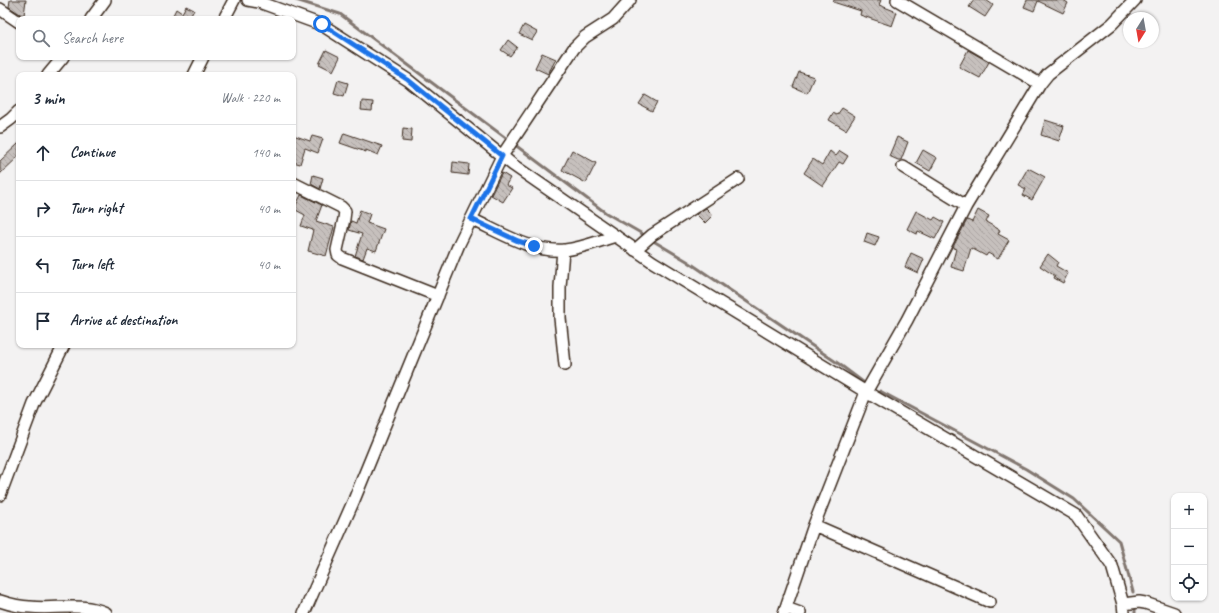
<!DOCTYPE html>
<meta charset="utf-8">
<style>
:root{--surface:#fff;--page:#f2f2f3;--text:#1f2937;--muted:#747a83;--line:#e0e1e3}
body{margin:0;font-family:Caveat,sans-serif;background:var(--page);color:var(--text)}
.controls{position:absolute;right:12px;bottom:12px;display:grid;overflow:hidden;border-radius:8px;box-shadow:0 1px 3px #0004}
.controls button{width:36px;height:36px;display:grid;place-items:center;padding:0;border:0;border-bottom:1px solid var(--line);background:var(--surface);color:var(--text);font:20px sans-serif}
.compass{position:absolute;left:1123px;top:12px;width:36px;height:36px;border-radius:50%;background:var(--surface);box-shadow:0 1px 3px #0004;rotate:191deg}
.stop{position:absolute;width:12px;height:12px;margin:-9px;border:3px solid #1a73e8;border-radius:50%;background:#fff}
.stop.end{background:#1a73e8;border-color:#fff;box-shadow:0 1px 4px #0008}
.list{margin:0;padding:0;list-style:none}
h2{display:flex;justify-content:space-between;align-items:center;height:52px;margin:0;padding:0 16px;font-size:17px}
h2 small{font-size:13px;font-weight:400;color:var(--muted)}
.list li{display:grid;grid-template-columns:26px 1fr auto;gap:12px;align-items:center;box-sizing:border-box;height:56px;padding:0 16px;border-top:1px solid var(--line)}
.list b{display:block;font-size:15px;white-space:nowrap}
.list em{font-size:13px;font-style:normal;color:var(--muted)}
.icon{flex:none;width:22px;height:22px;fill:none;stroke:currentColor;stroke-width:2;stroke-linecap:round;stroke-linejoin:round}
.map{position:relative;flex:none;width:1219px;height:613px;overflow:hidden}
.search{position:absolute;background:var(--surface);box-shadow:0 1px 3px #0004;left:16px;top:16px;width:280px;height:44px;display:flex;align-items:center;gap:10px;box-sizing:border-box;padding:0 14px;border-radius:8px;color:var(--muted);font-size:15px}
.panel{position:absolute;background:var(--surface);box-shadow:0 1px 3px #0004;left:16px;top:72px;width:280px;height:276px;border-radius:8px}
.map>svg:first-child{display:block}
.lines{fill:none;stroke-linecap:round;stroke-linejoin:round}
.stream{stroke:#827770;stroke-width:3}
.building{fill:url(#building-back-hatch);stroke:#3b2a1e}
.minor-casing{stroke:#3b2a1e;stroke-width:14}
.minor{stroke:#fff;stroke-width:11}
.route{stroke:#1a73e8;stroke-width:5}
</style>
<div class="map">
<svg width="1219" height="613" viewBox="0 0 1219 613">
<defs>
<pattern id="building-back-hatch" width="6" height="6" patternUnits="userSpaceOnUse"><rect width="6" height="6" fill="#c6c0bd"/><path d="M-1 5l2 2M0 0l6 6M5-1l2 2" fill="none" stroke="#aba5a2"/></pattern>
</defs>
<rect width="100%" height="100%" fill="#f3f2f2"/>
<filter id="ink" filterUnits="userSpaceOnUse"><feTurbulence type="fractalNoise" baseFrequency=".025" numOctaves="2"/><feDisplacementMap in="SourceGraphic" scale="8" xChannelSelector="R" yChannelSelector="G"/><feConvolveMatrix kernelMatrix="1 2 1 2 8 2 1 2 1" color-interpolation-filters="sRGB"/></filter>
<g filter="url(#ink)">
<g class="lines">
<path class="stream" d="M296 0 340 14 606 213 646 236
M650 239 687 261 839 364 863 382
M880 391 1026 469 1074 499 1119 541 1133 592
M1135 609V613"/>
</g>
<path class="building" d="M10 0H26L24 15 20 14 9 7Z
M834 0H881L879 5 897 12 892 26 860 15 861 11 833 2Z
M974 0H986L993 5 985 17 969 7Z
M1027 0H1063L1068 3 1063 13 1038 1 1034 11 1024 7Z
M186 6 194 10 190 17 193 19H171L176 9 182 13Z
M524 25 537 32 532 40 519 34Z
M508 40 517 47 510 56 501 50Z
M326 50 340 57 333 71 319 64Z
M968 50 989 62 980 78 959 67Z
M542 53 556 59 548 74 535 68Z
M799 72 814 77 807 93 793 87Z
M338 80 348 83 344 96 334 93Z
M645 95 657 102 652 111 639 104Z
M362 101 373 102 372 111 361 110Z
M842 108 855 116 846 130 829 120 833 113 837 115Z
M1045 120 1064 126 1059 141 1041 135Z
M403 128 412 129 411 142 402 141Z
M344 133 382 146 378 155 366 150V152L340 143Z
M293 135 310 141 312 136 323 139 318 153 305 148 300 164 293 162Z
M897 137 908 142 901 160H898L889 156Z
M19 143V156L0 174V161Z
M572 150 596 163 586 183 562 170Z
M923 150 937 158 930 171 916 163Z
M830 151 836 156 840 151 848 156 843 164 839 162 823 186 804 173 813 159 822 165Z
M453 162 469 164 468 175 452 173Z
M1028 168 1045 177 1032 200 1023 195 1026 189 1018 185Z
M502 173 510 178 506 185 512 188 503 202 491 195Z
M313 175 323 178 320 189 311 184Z
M301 195 322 205 316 221 334 227 326 256 308 251 313 230 301 226 305 215 294 209Z
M706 208 713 215 705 223 696 214Z
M360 210 370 214 367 223 384 229 376 251 367 248 363 259 355 256 362 234 349 230 351 221 356 223Z
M978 210 989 216 986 222 1000 230 998 234 1009 240 998 259 988 253 986 256 971 248 964 271 951 267 956 249 953 248 954 245 967 220 972 222Z
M916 211 933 220 935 217 944 222 935 239 918 231 917 234 907 229Z
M867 233 879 237 875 246 864 242Z
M911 253 924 259 918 273 905 267Z
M1048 254 1058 262 1056 266 1068 273 1063 283 1054 278 1055 276 1040 266Z"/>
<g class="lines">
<defs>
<path id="minor" d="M248 0 259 2 322 25 408 80 513 165 653 262 866 392 1076 515 1112 566 1123 604 1124 613
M897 0 1040 84
M0 9 19 22
M91 19 105 0
M224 19 234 0
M48 75 63 57
M194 75 203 57
M0 127 11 119 19 111
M903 167 966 206
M293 183 341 207 345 211 344 219 337 250 338 255 342 258 438 296
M471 219C500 232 532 253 565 250 582 248 599 241 616 236
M563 250 560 287V318L565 365
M635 250 652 235 738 179
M0 495 34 404 64 345
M814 525 990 602
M0 601C9 604 20 607 30 607 56 610 81 602 106 613
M1123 604 1139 602 1145 603 1174 613
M786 608 800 613
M304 613 354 500 459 244 502 156 574 48 585 37 613 19 630 0
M784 613 814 525 866 392 907 320 966 206 1040 84 1048 74 1112 24 1135 0"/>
</defs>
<use href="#minor" class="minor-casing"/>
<use href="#minor" class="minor"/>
</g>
</g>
<g class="lines" filter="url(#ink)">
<path class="route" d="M322 24 408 80 502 156 471 219 518 241 534 246"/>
</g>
</svg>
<div class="controls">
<button>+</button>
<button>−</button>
<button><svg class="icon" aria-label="locate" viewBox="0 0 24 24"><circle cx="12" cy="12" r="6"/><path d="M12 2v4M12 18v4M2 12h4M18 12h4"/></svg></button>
</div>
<svg class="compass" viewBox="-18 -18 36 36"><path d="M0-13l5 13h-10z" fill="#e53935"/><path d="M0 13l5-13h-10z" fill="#747a83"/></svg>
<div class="stop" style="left:322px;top:24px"></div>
<div class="stop end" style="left:534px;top:246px"></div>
<div class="search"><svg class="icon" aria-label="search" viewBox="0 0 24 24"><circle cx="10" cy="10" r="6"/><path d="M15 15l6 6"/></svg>Search here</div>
<section class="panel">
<h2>3 min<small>Walk · 220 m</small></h2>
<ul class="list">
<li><svg class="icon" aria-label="ahead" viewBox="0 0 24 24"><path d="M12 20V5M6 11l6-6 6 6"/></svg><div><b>Continue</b></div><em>140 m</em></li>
<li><svg class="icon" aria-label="right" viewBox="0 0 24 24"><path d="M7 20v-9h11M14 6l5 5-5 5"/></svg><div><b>Turn right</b></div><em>40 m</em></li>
<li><svg class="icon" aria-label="left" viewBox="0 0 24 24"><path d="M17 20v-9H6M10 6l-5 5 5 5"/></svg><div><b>Turn left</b></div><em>40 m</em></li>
<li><svg class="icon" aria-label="arrive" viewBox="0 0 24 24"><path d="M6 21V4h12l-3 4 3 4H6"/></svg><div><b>Arrive at destination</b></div></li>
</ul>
</section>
</div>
